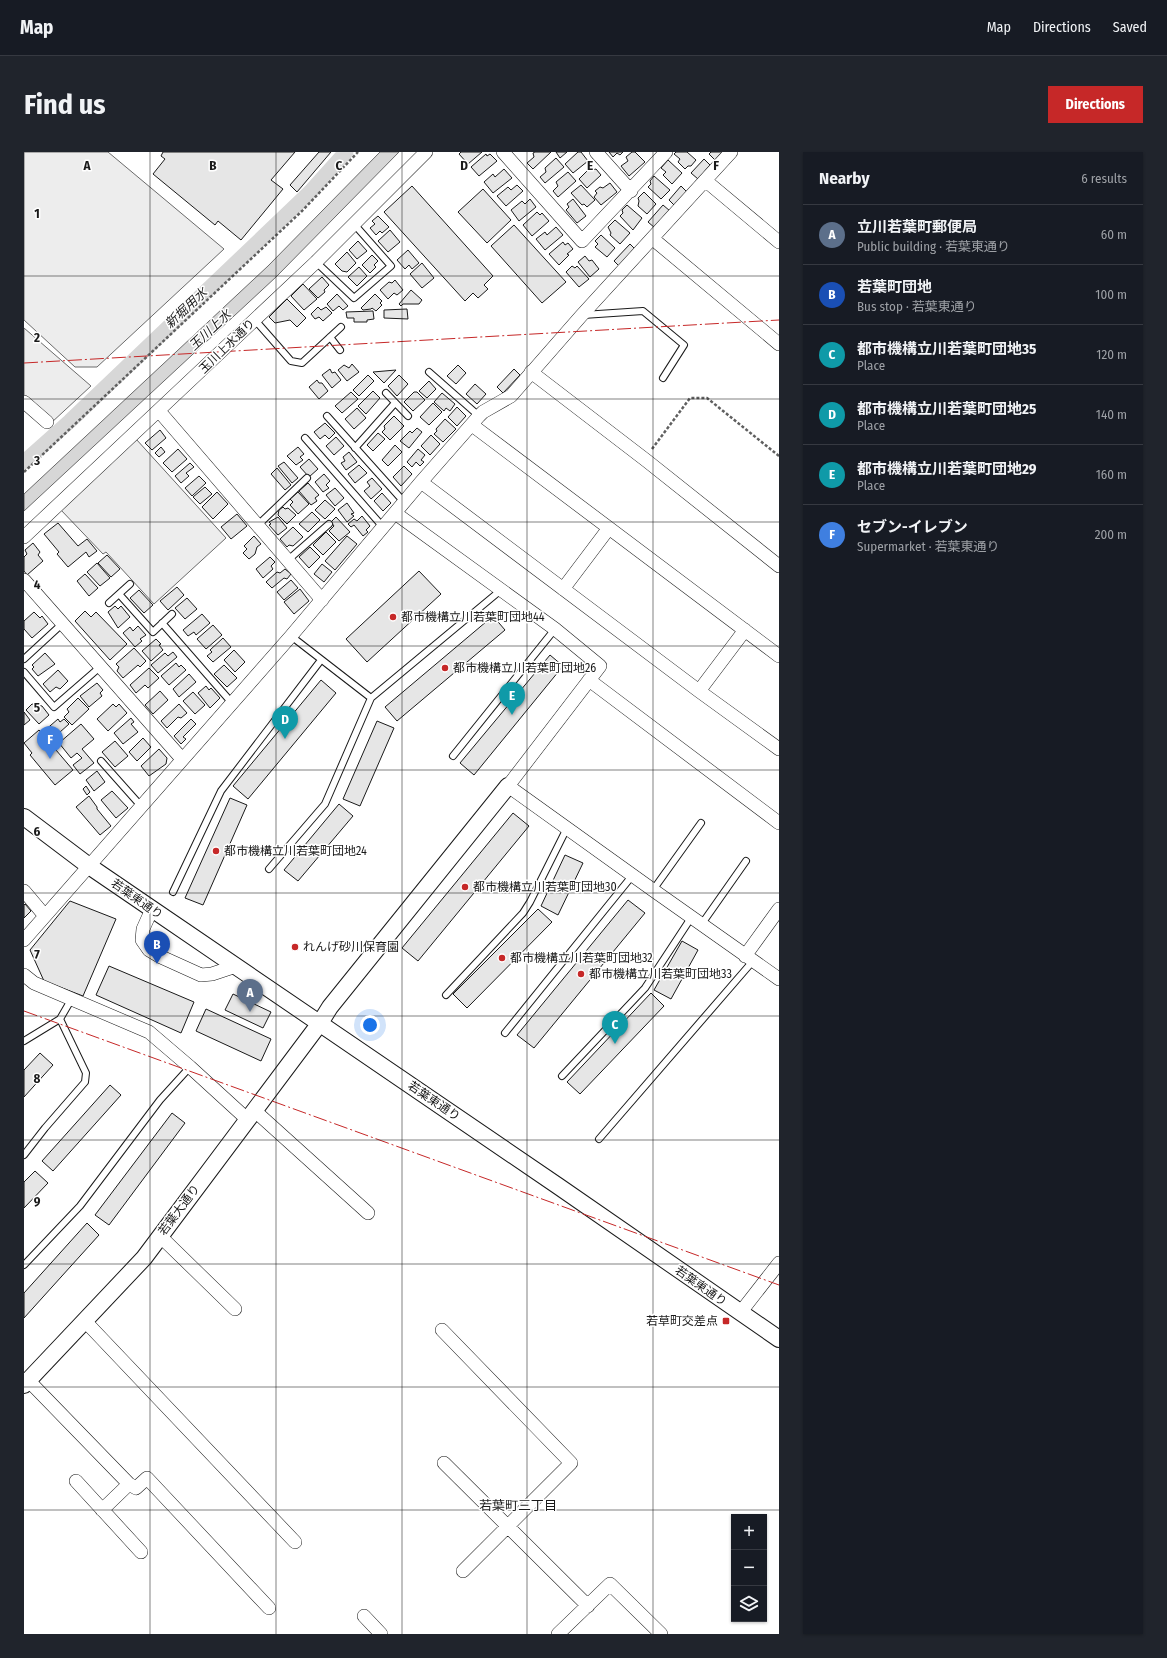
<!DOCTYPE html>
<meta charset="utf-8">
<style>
:root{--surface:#171b24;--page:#20242c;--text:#f1f3f6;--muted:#9ea1a6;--line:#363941;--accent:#c62828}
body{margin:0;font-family:"Fira Sans Condensed","Noto Sans JP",sans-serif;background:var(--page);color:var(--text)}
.controls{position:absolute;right:12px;bottom:12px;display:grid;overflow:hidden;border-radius:0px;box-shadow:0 1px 3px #0004}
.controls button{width:36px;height:36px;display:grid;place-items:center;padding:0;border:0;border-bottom:1px solid var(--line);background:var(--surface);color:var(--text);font:20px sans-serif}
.you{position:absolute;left:346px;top:873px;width:14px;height:14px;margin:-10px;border:3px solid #fff;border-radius:50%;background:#1a73e8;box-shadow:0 0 0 6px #1a73e833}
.badge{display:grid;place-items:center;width:26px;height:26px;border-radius:50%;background:var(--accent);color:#fff;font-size:13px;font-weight:700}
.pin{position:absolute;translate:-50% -33px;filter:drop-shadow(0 1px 2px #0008)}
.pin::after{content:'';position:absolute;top:21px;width:14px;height:12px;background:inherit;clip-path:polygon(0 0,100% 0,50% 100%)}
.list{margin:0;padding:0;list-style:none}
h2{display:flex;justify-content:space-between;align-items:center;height:52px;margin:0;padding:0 16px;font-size:17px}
h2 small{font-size:13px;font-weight:400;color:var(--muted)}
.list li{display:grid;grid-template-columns:26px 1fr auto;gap:12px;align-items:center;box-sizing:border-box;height:60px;padding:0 16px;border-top:1px solid var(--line)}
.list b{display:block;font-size:15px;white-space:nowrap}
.list p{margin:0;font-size:13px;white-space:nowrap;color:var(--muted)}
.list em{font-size:13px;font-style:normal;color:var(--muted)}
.icon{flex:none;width:22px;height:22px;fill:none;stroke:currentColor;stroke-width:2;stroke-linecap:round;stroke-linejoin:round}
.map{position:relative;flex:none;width:755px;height:1482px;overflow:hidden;border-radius:0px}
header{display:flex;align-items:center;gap:24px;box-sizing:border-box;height:56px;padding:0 20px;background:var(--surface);border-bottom:1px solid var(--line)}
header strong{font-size:19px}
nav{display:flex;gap:22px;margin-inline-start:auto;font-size:14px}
.intro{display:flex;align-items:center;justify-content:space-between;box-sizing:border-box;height:96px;padding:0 24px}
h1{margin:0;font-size:28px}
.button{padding:10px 18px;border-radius:0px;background:var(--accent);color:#fff;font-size:14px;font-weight:700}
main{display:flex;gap:24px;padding:0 24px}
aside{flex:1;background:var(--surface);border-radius:0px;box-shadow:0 1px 3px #0004}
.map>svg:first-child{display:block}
.built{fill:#ededed;stroke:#6a6a6a}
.water{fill:#d7d7d7;stroke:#6a6a6a}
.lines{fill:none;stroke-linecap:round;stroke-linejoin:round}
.canal{stroke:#d7d7d7;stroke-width:15}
.building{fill:#e6e6e6;stroke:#1a1a1a}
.service-casing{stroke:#1a1a1a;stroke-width:8}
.minor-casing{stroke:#1a1a1a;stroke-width:14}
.tertiary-casing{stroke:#1a1a1a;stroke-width:18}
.path{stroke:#5f5f5f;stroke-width:2.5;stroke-dasharray:3 2;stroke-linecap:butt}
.service{stroke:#fff;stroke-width:6}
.minor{stroke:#fff;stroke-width:13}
.tertiary{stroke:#fff;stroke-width:16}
.power{stroke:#c62828;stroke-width:1;stroke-dasharray:14 3 2 3;stroke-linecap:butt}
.grid{fill:none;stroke:#1a1a1a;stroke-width:1;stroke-opacity:0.55}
.poi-dot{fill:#c62828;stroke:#fff;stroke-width:1.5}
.labels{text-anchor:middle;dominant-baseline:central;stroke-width:3;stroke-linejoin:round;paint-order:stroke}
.street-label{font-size:12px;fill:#1a1a1a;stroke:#fff}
.poi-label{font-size:12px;fill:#1a1a1a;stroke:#fff;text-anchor:start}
.water-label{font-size:13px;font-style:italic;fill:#1a1a1a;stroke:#fff}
.neighbourhood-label{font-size:13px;fill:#1a1a1a;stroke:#fff}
.grid-label{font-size:13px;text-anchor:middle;font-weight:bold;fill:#1a1a1a;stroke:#fff;stroke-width:3;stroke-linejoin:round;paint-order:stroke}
</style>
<header>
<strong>Map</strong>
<nav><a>Map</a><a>Directions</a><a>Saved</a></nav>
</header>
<div class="intro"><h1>Find us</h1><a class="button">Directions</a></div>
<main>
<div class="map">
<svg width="755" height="1482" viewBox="0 0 755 1482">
<rect width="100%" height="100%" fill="#fff"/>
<path class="built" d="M0 0H84L200 97 73 215H51L0 168Z
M0 176 67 234 27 271 0 247Z
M112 287 202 386 130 452 82 400 79 402 36 357Z"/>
<path class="water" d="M356 0H375L252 125 0 359V342L244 114Z"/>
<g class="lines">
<path class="canal" d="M0 310 46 269 286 40 322 0"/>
</g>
<path class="building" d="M139 0H271L247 28 259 37 217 88 194 69 191 73 129 22 141 7 137 4Z
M295 0H307L273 40 266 33Z
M437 0H458L444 12 435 2Z
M511 0H527L509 17 503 11 510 5 509 1Z
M532 0H543L536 6Z
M554 0H557L564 9 549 21 541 12Z
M585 0H599L596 3 593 1 589 5Z
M608 0H611L621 10 605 24 597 14 604 9 602 5Z
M652 0H663L672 8 667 14H664L661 17 654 10 656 7 650 2Z
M687 0H698L691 8 685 2Z
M462 2 463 4 466 2 473 9 455 24 447 15Z
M532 6 540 15 521 31 516 25 522 20 521 16Z
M680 7 686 13 674 27 667 21Z
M644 8 658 21 648 32 639 23 642 20 637 16Z
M566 16 568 18 572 17 577 23 563 36 555 27Z
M480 17 488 26 469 41 460 30 469 22 471 25Z
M544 20 552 29 534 45 529 39 534 34 532 30Z
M630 24 646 38 637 47 624 35 627 32 626 29Z
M586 31 593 40 577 53 570 45 573 41 571 39 576 35 579 36Z
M493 33 499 39 482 54 473 44 484 35 487 38Z
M557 33 571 48 563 55 560 52 558 53 547 41Z
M388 34 469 124 460 133 464 137 454 146 449 141 441 149 360 60Z
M657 34 663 40 650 53 645 48Z
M459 37 487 68 463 91 434 60Z
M620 40 632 52 623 62 614 54 615 49 614 46Z
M506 47 512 55 495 69 487 58 498 49 501 52Z
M549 47 562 64 553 71 542 58 545 55 543 52Z
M603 53 618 66 609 78 596 64 599 61 598 58Z
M639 53 646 59 631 76 624 70Z
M513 60 516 63 518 61 525 69 508 84 499 73Z
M354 64 365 75 358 81 356 79 352 83 346 76 351 72 348 69Z
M591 68 606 81 596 92 586 83 587 81 584 75Z
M490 73 542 130 518 151 467 94Z
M532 75 539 83 521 98 512 87 521 80 523 83Z
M366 78 376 90 364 100 354 89Z
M577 83 591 96 583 105 571 95 574 92 571 89Z
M334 89 343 99 333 107 325 98Z
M539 90 541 93 544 91 549 97 543 102 545 103 535 113 525 102Z
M606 92 612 98 596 115 590 109Z
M384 98 395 111 388 117 385 113 381 117 373 108Z
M323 100 332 111 323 120 318 119 311 112Z
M348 103 354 109 350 113 352 115 346 121 338 113Z
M561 104 565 109 568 108 575 117 566 125 554 110Z
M398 111 410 126 398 136 386 122Z
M548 114 551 116 553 114 565 127 555 135 542 120Z
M335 115 343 124 333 134 324 125Z
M298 125 305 133 300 138 301 140 294 146 285 137Z
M371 128 379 138 373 143 370 141 364 147 356 138 365 130 368 131Z
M279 132 293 147 280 158 267 144Z
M387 138 398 148 395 152H379L377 154 375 152Z
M313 142 324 154 319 158 315 154 309 159 303 152Z
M351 142 358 149 356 151 358 153 352 159 348 156 347 157 339 158 337 156Z
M263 147 282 166 273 175 266 168 251 171 245 165Z
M294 155 297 158 302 155 308 161 299 169 295 165 291 167 287 162Z
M383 157 384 167 360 166V158Z
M349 159 350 167 343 168V170H330V166H323L322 160Z
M328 212 335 220 323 229 314 218 320 213 325 216Z
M434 213 442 221 432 232 423 224Z
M306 217 308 221 311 220 317 228 308 236 298 223Z
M490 217 496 223 479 241 473 235Z
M372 218 360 231 349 220Z
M344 223 350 229 335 244 329 238Z
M375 223 384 232 373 244 364 234Z
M293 228 295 231H298L304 239 295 247 285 235Z
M405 229 412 237 403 246 395 239Z
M451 232 462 242 453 252 442 242Z
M349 239 356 246 342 262 334 254Z
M327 240 334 247 318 261 311 254Z
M390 240H393L401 248 389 259 380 250Z
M418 241 431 252 426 259 422 256 420 259 410 250Z
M409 251 418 260 405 273 396 265Z
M433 255 442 264 433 274 424 265Z
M333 256 342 266 330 277 321 267Z
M370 264 380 274 366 288 358 280 361 277 360 274Z
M421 267 432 277 419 290 410 282 413 279 412 277Z
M301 271 311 281 305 287 301 283 296 287 290 280Z
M393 276 398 280 385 296 376 289 386 279 388 281Z
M136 278 142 286 128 298 121 291Z
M354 281 361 287 349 299 343 293Z
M407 283 416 292 406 303 397 294Z
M312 285 320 294 310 303 302 294Z
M371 293 378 300 364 314 358 308Z
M137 295 141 300 135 305 131 301Z
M274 295 280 302 276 305 279 308 272 313 263 304Z
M154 297 163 307 148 320 139 311Z
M394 297 401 303 397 308 400 310 396 314 392 310 388 315 383 310Z
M325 300 333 310 322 318 317 311 321 309 319 305Z
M285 307 294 317 285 325 276 315Z
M260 310 274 326 268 331 254 314Z
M166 311 170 315 162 321 165 324 157 331 151 324Z
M335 313 343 321 331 331 324 322Z
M380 314 388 322 377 334 369 325Z
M253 316 267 333 261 338 247 322Z
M300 322 306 329 302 333 305 336 299 340 291 330Z
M175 324 182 331 168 344 161 336Z
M348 326 358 337 347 347 340 339 346 334 343 330Z
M284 331 295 343 291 346 293 349 287 353 275 339Z
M181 335 188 342 176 352 169 345Z
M311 336 320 346 311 354 302 343Z
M193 340 204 352 189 367 178 355Z
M274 340 285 352 274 362 266 353 269 350 266 347Z
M358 341 367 351 359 359 350 349Z
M301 348 311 357 301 367 291 358Z
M323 351 330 361 327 362 330 364 323 370 314 358Z
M259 355 261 357 264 356 272 363 263 372 254 363 255 358Z
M288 360 296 368 284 380 275 372Z
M213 362 223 374 207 387 197 375Z
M338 364 346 374 342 378 344 380 339 384 330 373 327 375 324 372 330 367 333 369Z
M254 365 263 376 254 383 245 373 247 372 245 370Z
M312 365 326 380 315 389 305 379 310 374 307 370Z
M34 371 54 394 63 387 73 399 65 405 62 400 44 415 33 402 35 400 20 382Z
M269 375 279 385 269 394 265 393 263 395 256 387Z
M302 380 312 390 299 403 289 393Z
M230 384 237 392 233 395 231 402 225 407 219 401 223 397 220 394Z
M323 384 333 392 311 418 301 409Z
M9 391 16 400 14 403 19 409 3 423 0 419V405L3 402 1 398Z
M286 395 296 405 285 416 275 405Z
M83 403 96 417 87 425 74 411Z
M246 405 251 410 247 414 249 417 239 426 232 417Z
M73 411 86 426 76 434 63 420Z
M298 412 308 420 300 430 290 422Z
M261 417 267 422 263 427 260 426 248 436 242 430 253 420 256 421Z
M395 419 417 442 343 510 322 487Z
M61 422 74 436 65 444 53 429Z
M267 428 274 436 260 448 253 440Z
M153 435 160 443 144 458 136 449Z
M276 437 285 449 270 462 260 450Z
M115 438 129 453 120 461 106 446Z
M163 446 173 457 161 467 151 456Z
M91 454 94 457 97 454 106 465 94 476 84 460Z
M61 459 67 465 72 460 103 492 86 508 51 469Z
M10 460 16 466 18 464 24 472 8 486 0 477V469Z
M178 462 186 471 172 483 170 480 164 484 159 478Z
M469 464 481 478 373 569 361 555Z
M189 473 198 483 182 497 173 487Z
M114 474 122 483 116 487 118 489 111 495 99 481 106 475 109 479Z
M199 486 207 495 189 510 183 504 188 500 186 498Z
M132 487 137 492 135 493 139 498 127 509 118 499Z
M110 496 122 509 116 515 114 513 99 526 93 519 95 515 92 512Z
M210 498 221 510 211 520 200 508Z
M149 500 153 505 134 521 127 513 141 501 144 504Z
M21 501 31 512 14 524 8 517 10 515 8 513Z
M526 503 539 514 450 623 436 611Z
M152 511 155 515 157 513 162 518 145 533 137 524Z
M200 513 213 526 203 535 190 522Z
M125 516 135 526 124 536 121 533 112 541 106 533Z
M34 518 44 529 36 537 32 535 26 540 19 532Z
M165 522 172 530 155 545 149 537Z
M297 528 312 541 224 647 209 634Z
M73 531 79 538 76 541 78 544 65 555 56 544Z
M182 534 185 538 187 536 196 546 186 556 174 541Z
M136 539 144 548 129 562 121 553Z
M169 540 181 553 171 562 159 549Z
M54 546 65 557 48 573 40 565 45 560 43 557Z
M8 552 18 554 25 563 15 572 2 558Z
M89 552 92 555 95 552 103 561 84 579 73 567Z
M155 552 163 561 157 566 154 565 143 576 137 569Z
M0 560 6 568 0 573Z
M107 566 110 570 107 572 114 580 99 592 90 581Z
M34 567 36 570 40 567 45 572 26 589 19 580Z
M167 567 172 572 159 585 162 587 157 592 150 584Z
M353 569 370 576 336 654 319 647Z
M57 572 70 587 58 597 70 611 56 622 49 613 58 606 53 601 47 606 35 591Z
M15 578 49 618 31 633 6 603 8 601 0 591Z
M119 586 127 595 113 609 105 600Z
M91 589 104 604 91 615 78 600Z
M135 597 143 606 142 612 125 624 117 614Z
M73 619 81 630 70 639 62 628Z
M62 634 66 640 63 643 59 637Z
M88 639 104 656 92 666 77 648Z
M65 644 73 655V657L87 674 76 683 52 655Z
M206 646 223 653 179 753 161 746Z
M315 652 329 664 274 729 260 718Z
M489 661 505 674 394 809 378 796Z
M541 703 559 711 534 763 517 754Z
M604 748 621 761 510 896 493 883Z
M46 749 92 767 59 844 20 829 6 798Z
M1 752 7 759 0 766V753Z
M514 757 528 770 443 856 429 842Z
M658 789 674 798 647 847 630 838Z
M85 814 170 850 157 881 72 843Z
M627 841 640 854 556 942 543 930Z
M209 842 247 860 239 876 201 858Z
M182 857 247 887 237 909 172 879Z
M16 901 29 913 0 945V918Z
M86 933 97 943 29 1019 18 1009Z
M148 961 161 971 85 1073 71 1063Z
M11 1019 24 1031 0 1056V1030Z
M63 1071 75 1083 0 1166V1141Z"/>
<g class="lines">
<defs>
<path id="service" d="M292 110 330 146 367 114 330 72
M559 163 619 159 660 193 639 226
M231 168 267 209 278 211 317 175
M306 185 316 198
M405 220 455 264
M362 241 384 264
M303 264 380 350
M281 286 359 375
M331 296 371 251
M234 373 283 326
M264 408 305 372
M95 442 129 480 148 462
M85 451 106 432
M138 471 208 551
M267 484 347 546
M0 507 38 472
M0 520 30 555 76 515
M429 604 531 477
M77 609 117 654
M245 717 301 652 347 546 477 438
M629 738 677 671
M149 740 197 639 297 508
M677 773 722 709
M422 843 499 761 506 750 543 676
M481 881 608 724
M0 889 36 867 47 848
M538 924 621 836 667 766
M575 987 729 809
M0 1003 21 976 61 930 62 921 36 867
M0 1113 56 1054 136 948 166 915"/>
<path id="minor" d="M479 0 558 89 642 0
M572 0 607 39
M682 29 755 90
M629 87 755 192
M507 220 623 309 755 414
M0 250 23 270
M135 259 298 448
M448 273 755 504
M397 330 675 539 755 597
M371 361 531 477 576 514 484 634 629 738 755 827
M0 385 292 110 402 0
M0 428 158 607
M539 437 585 376
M565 528 755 671
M675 539 721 478
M0 739 21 764
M128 757 119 777 118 788 125 798 135 804 177 823 188 822 212 814
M0 788 267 484 397 330 455 264 459 260 487 244 557 164 707 0
M721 804 755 757
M0 823 10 831 125 880 166 915 224 968
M231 959 344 1061
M136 1084 211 1157
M716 1161 755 1111
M60 1168 271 1390
M418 1178 547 1311 439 1419
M4 1228 105 1332 112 1336 123 1326 245 1456
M420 1311 564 1454
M52 1329 117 1400
M78 1358 105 1332
M340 1464 357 1482
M534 1482 586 1432 637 1482"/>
<path id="tertiary" d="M0 665 65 714 128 757 534 1034 755 1187
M0 1233 120 1106 296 871 306 855 484 634"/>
</defs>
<use href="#service" class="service-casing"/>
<use href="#minor" class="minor-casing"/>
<use href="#tertiary" class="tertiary-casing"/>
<path class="path" d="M628 297 666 246H683L755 304
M0 320 278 59 334 0"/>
<use href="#service" class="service"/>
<use href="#minor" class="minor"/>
<use href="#tertiary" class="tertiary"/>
<path class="power" d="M0 211 755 168
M0 859 755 1133"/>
</g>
<path class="grid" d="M126 0V1482M252 0V1482M378 0V1482M503 0V1482M629 0V1482M0 124H755M0 247H755M0 370H755M0 494H755M0 618H755M0 741H755M0 864H755M0 988H755M0 1112H755M0 1235H755M0 1358H755"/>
<g class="poi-dot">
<circle cx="369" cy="465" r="4"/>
<circle cx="421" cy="516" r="4"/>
<circle cx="192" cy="699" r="4"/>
<circle cx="441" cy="735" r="4"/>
<circle cx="271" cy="795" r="4"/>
<circle cx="478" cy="806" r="4"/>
<circle cx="557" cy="822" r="4"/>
<rect x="698" y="1165" width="8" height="8" rx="2"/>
</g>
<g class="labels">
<g class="street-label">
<text transform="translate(203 194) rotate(-44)">玉川上水通り</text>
<text transform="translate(113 747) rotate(35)">若葉東通り</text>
<text transform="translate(410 949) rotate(34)">若葉東通り</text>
<text transform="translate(155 1058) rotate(-53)">若葉大通り</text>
<text transform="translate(677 1134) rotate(35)">若葉東通り</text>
</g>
<g class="poi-label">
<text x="377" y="465">都市機構立川若葉町団地44</text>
<text x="429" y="516">都市機構立川若葉町団地26</text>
<text x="200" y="699">都市機構立川若葉町団地24</text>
<text x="449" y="735">都市機構立川若葉町団地30</text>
<text x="279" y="795">れんげ砂川保育園</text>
<text x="486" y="806">都市機構立川若葉町団地32</text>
<text x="565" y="822">都市機構立川若葉町団地33</text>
<text x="694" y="1169" text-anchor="end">若草町交差点</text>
</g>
<g class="water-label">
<text transform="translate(162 156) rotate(-43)">新堀用水</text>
<text transform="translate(186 178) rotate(-43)">玉川上水</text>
</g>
<g class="neighbourhood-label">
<text x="494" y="1353">若葉町三丁目</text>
</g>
</g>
<g class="grid-label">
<text x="63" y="18">A</text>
<text x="189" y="18">B</text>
<text x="315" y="18">C</text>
<text x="440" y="18">D</text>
<text x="566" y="18">E</text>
<text x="692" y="18">F</text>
<text x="13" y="66">1</text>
<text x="13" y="190">2</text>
<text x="13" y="313">3</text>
<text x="13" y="437">4</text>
<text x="13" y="560">5</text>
<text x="13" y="684">6</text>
<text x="13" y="807">7</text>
<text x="13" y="931">8</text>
<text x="13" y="1054">9</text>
</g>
</svg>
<div class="controls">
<button>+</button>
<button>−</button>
<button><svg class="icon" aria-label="layers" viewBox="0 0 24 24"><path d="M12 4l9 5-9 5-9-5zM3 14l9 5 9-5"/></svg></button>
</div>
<div class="you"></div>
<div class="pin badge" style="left:226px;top:860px;background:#5c6f8a">A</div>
<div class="pin badge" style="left:133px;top:812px;background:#1a4fb4">B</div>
<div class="pin badge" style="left:591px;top:892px;background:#0f9aa8">C</div>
<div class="pin badge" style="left:261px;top:587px;background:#0f9aa8">D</div>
<div class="pin badge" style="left:488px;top:563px;background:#0f9aa8">E</div>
<div class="pin badge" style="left:26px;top:607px;background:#3f7fe0">F</div>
</div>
<aside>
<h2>Nearby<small>6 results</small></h2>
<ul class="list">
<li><span class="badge" style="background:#5c6f8a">A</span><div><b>立川若葉町郵便局</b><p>Public building · 若葉東通り</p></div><em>60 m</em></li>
<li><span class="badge" style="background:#1a4fb4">B</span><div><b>若葉町団地</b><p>Bus stop · 若葉東通り</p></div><em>100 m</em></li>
<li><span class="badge" style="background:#0f9aa8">C</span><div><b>都市機構立川若葉町団地35</b><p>Place</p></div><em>120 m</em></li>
<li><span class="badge" style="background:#0f9aa8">D</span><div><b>都市機構立川若葉町団地25</b><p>Place</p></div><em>140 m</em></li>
<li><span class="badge" style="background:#0f9aa8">E</span><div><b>都市機構立川若葉町団地29</b><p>Place</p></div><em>160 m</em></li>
<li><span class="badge" style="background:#3f7fe0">F</span><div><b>セブン-イレブン</b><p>Supermarket · 若葉東通り</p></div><em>200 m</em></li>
</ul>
</aside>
</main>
